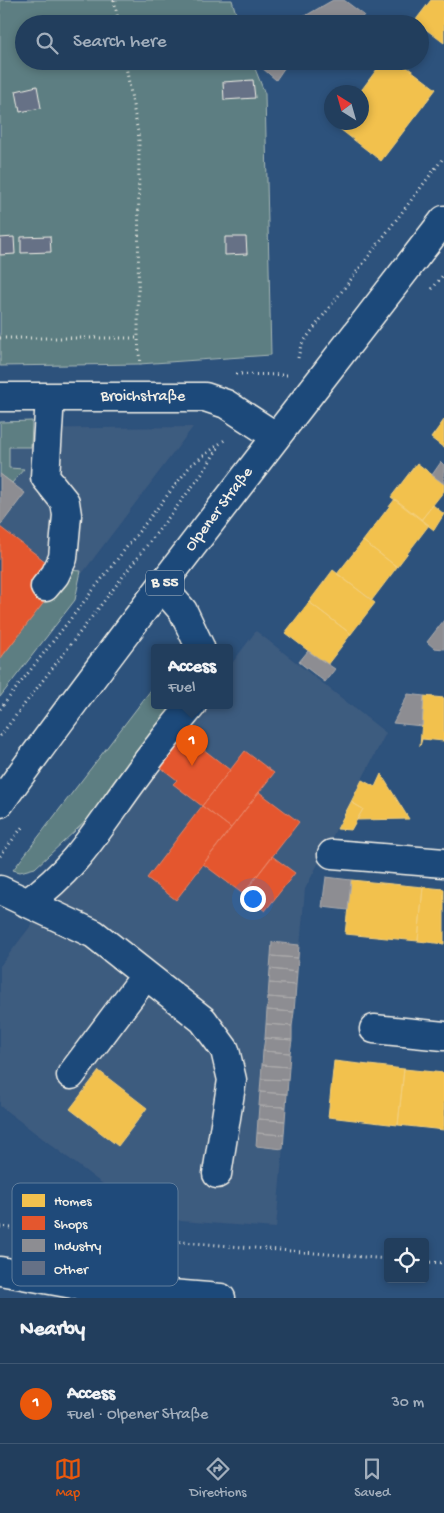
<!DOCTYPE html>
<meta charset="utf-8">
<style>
:root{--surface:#223e5d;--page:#2e4966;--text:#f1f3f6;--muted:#a2aebc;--line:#3f5772;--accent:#ea580c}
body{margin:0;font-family:"Gochi Hand",sans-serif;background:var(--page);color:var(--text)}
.controls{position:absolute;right:15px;bottom:15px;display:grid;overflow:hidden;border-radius:5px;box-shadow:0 2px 8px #0003}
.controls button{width:45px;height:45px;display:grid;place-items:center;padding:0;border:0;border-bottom:1px solid var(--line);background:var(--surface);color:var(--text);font:25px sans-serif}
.compass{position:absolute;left:324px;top:85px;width:45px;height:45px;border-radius:50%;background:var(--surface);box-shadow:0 2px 8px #0003;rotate:323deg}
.you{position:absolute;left:252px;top:898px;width:18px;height:18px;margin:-12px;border:4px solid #fff;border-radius:50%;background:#1a73e8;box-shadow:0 0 0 8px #1a73e833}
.badge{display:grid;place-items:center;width:32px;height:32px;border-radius:50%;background:var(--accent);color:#fff;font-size:16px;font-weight:700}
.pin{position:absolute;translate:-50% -41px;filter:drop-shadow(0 1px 2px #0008)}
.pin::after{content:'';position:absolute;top:26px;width:18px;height:15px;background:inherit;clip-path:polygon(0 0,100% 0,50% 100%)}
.popup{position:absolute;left:151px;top:644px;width:82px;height:65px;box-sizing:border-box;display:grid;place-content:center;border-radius:5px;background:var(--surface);filter:drop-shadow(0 1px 4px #0005);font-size:16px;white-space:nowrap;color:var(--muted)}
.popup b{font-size:19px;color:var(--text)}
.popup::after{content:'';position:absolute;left:50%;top:100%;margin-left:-10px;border:10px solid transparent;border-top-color:var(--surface)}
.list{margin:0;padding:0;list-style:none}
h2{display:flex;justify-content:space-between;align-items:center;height:65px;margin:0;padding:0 20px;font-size:21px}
h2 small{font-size:16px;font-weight:400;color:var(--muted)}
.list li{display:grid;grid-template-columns:32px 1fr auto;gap:15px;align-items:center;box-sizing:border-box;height:80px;padding:0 20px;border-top:1px solid var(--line)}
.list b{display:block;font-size:19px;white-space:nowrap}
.list p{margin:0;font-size:16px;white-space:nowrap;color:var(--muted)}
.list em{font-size:16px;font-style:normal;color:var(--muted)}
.icon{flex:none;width:28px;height:28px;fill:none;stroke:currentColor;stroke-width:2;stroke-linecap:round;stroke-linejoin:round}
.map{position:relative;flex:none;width:444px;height:1298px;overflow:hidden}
.search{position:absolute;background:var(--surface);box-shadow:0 2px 8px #0003;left:15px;right:15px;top:15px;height:55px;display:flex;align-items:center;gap:12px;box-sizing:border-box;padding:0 18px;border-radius:28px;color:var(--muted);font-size:19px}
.sheet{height:145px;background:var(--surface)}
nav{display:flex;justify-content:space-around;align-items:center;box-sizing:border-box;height:70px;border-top:1px solid var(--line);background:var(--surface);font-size:14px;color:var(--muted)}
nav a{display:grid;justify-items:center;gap:2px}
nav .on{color:var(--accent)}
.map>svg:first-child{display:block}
.built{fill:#3e5b7f}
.green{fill:#5d7e82;stroke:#a8b8b5}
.homes{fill:#f2c14e;stroke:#f3cf7c}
.shops{fill:#e4572e;stroke:#e98566}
.industry{fill:#8d8d92;stroke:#acabac}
.building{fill:#667186;stroke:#f4f1e8}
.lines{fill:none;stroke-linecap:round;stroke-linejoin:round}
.minor-casing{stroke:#f4f1e8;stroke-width:31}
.major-casing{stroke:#f4f1e8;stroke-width:31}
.path{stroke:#f4f1e8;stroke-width:3;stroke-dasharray:1 4;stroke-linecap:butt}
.minor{stroke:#1f4a7a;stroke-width:28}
.major{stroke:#1f4a7a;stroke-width:28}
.labels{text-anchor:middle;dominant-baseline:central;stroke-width:5;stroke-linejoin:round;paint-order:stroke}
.shield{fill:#1f4a7a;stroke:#b4bfc7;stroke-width:1}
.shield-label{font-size:15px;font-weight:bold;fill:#f4f1e8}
.street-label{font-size:16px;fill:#f4f1e8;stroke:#1f4a7a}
.key{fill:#1f4a7a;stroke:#5f7c9b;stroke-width:1}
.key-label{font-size:14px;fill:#f4f1e8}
</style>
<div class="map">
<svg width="444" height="1298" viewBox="0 0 444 1298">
<rect width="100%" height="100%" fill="#2d527c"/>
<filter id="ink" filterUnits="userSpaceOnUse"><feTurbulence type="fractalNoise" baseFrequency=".02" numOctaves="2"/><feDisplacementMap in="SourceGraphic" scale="10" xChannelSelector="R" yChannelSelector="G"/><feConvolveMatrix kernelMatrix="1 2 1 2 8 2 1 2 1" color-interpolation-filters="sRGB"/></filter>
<g filter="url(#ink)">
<path class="built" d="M193 427 0 682V429Z
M256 631 386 733 305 889 276 1228 181 1221 132 1204 96 1179 0 1106V966L200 705H230V666Z"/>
<path class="green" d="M0 0H232L239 24H24V61H252L265 94 271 355 139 364 0 366Z
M32 421 31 447H9V468L24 469 12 483 0 474V422Z
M68 570 81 571 75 600 0 697V659Z
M154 686V705H185L103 805 35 868 20 872 13 870Z"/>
<path class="homes" d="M431 0H444V43L415 21Z
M383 61H399L436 89 381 161 336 126 339 122H362L360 92Z
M444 420V448L431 438Z
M417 463 444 484V491L421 520 391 497Z
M395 499 429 525 397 567 363 541Z
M433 505 444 514 434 530 421 520Z
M363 541 397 567 372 600 337 574Z
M333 570 375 603 351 634 309 602Z
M309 602 351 634 327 665 285 633Z
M424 696 444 698V741L422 739 420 746Z
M381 774 409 819 357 820 363 809 351 802 362 780 375 787Z
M351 802 363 809 351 830 337 829Z
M351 880 423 887 418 941 345 934Z
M423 887 444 889V944L418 941Z
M334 1061 404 1069 398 1125 328 1117Z
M404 1069 444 1073V1130L398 1125Z
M99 1071 147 1108 118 1146 70 1109Z"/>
<path class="shops" d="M0 527 50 565 52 592 0 659Z
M173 731 200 752 203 749 230 770 202 806 173 784 177 780 151 760Z
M245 751 274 773 231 828 202 806Z
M259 792 299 822 243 894 203 864Z
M202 806 231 828 176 900 147 878Z
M272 856 295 873 265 911 243 894Z"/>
<path class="industry" d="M333 0H344L364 15 357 24H291Z
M254 61H289L276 80Z
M441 462 444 465V484L432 475Z
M0 474 25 493 0 526Z
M444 620V649L434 648 427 642Z
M308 651 335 669 325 682 299 662Z
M408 694 424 696 422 726 393 723Z
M326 877 351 880 348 910 322 907Z
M272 942 299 945 298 958 271 956Z
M271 956 298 958 297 972 270 969Z
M270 969 297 972 296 985 269 983Z
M269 983 296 985 295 999 268 997Z
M268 997 295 999 294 1012 267 1010Z
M267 1010 294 1012 292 1026 266 1024Z
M266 1024 292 1026V1040L265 1038Z
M265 1038 292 1040 290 1053 263 1051Z
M263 1051 290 1053 289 1067 262 1065Z
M262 1065 289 1067 288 1080 261 1079Z
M261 1079 288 1080 287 1094 260 1092Z
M260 1092 287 1094 286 1107 259 1106Z
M259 1106 286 1107 285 1121 258 1119Z
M258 1119 285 1121 284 1135 257 1133Z
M257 1133 284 1135 283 1149 256 1146Z"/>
<path class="building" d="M253 80 255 98 224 100 223 82Z
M37 86 41 108 20 112 16 91Z
M50 236 51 252 21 253V237Z
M14 237 15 254 0 255V238Z
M225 237H246L247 254 225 255Z"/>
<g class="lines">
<defs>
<path id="minor" d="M0 397H205L226 404 275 436
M45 587 55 575 63 558 67 515 65 502 45 477 50 397
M162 587 183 611 200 647
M332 854 444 863
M0 890 94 934 203 1020 225 1050 232 1080 217 1174
M27 903C77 868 100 825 135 778 153 753 172 729 192 705
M374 1029 444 1036
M71 1075 146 975"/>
<path id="major" d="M0 803C143 605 295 414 444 220
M0 1271 95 1288 221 1298"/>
</defs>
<use href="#minor" class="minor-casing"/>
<use href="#major" class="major-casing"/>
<path class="path" d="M114 0 119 24
M125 61 139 138 138 338
M432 289 444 274
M0 338H138L140 366
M298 358 301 345 444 157
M236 374 287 375
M0 709 191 465 226 439
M0 736 202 474 218 448
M0 856 24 825
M0 1227 388 1259
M425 1262 444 1263"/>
<use href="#minor" class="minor"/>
<use href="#major" class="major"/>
</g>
</g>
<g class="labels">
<rect class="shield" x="146" y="570.5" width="38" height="25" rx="4"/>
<g class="shield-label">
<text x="165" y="583">B 55</text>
</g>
<g class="street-label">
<text x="143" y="397">Broichstraße</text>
<text transform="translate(220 510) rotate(-53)">Olpener Straße</text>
</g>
</g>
<rect x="12" y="1183" width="166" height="103" rx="8" class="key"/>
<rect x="22" y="1194" width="23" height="13" fill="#f2c14e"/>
<rect x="22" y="1216" width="23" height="14" fill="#e4572e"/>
<rect x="22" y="1239" width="23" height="13" fill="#8d8d92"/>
<rect x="22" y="1261" width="23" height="14" fill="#667186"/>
<g class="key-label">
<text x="54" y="1205">Homes</text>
<text x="54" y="1228">Shops</text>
<text x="54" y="1250">Industry</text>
<text x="54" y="1273">Other</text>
</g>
</svg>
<div class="controls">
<button><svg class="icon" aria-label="locate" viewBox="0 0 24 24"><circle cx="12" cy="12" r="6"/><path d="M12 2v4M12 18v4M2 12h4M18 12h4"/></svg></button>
</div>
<svg class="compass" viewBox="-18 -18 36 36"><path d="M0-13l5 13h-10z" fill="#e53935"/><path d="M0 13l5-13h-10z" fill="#a2aebc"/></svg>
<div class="you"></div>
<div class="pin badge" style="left:192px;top:766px">1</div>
<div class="popup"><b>Access</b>Fuel</div>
<div class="search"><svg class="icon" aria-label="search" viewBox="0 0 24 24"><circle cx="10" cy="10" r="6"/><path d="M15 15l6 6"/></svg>Search here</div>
</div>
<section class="sheet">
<h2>Nearby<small></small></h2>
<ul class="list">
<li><span class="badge">1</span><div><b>Access</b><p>Fuel · Olpener Straße</p></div><em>30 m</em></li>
</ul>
</section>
<nav>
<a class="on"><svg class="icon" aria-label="map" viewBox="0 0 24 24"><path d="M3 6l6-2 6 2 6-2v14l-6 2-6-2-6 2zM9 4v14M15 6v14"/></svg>Map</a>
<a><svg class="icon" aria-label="directions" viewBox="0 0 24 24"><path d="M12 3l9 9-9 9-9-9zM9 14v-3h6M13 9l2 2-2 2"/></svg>Directions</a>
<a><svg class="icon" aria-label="saved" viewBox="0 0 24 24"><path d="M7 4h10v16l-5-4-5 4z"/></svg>Saved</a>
</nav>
